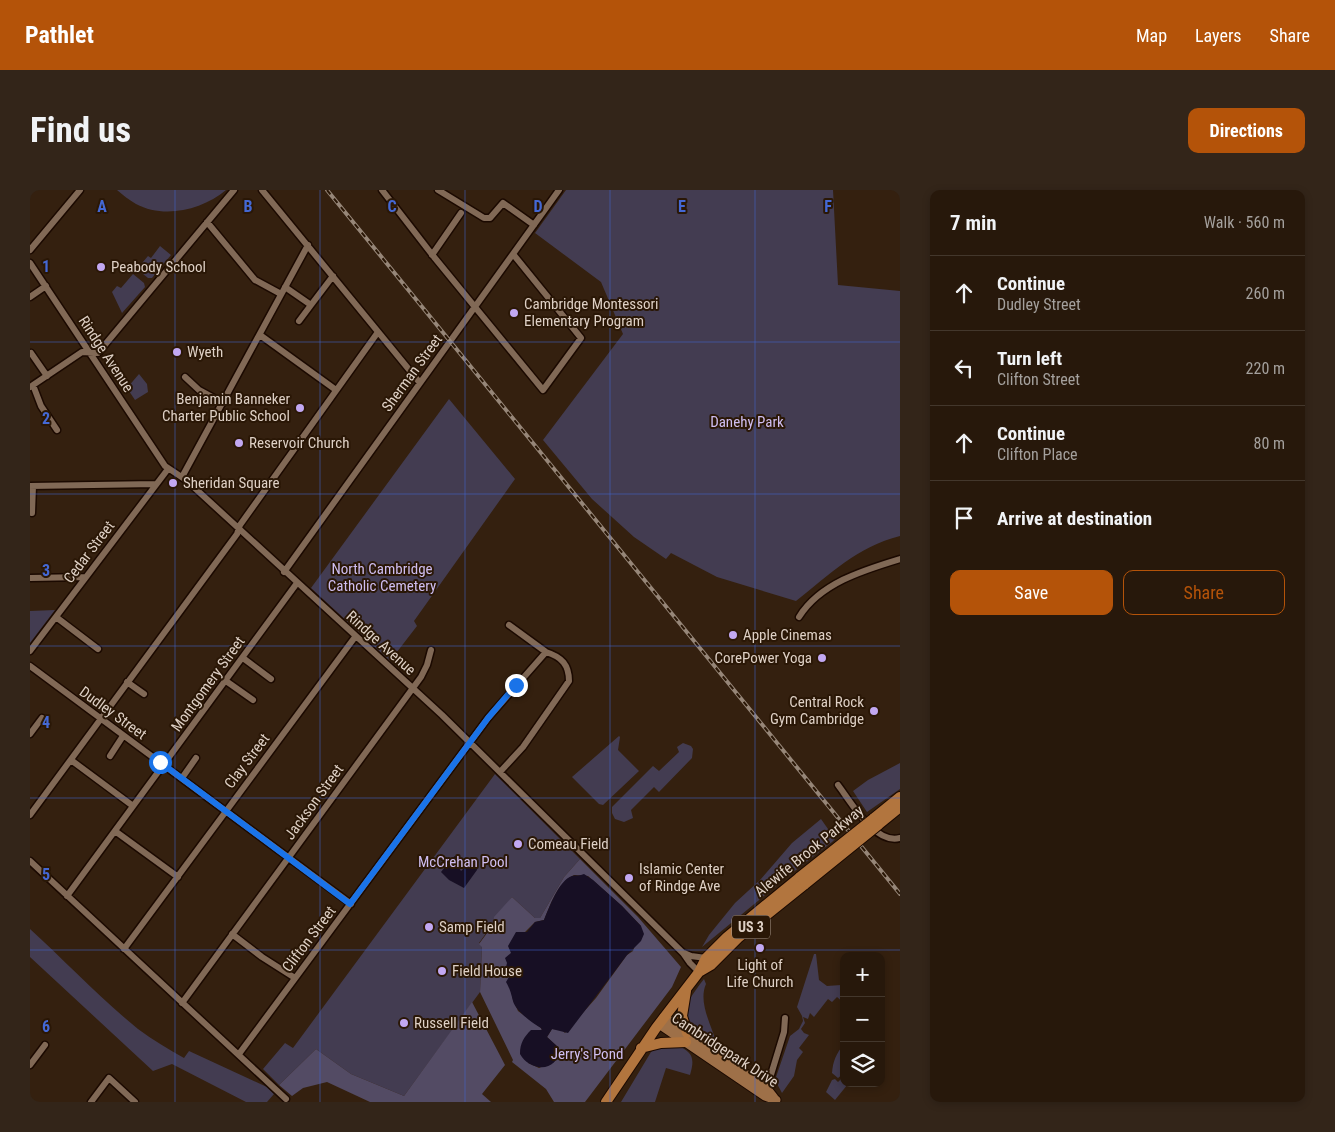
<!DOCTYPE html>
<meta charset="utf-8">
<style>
:root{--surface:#27180b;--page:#332519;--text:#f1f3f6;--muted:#a4a09d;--line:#43372c;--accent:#b45309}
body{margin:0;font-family:"Roboto Condensed",sans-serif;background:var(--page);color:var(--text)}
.controls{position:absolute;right:15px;bottom:15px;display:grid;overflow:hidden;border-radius:10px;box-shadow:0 2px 8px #0003}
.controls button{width:45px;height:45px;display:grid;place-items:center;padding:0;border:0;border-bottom:1px solid var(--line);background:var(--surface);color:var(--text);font:25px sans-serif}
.stop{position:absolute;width:15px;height:15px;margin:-11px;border:4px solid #1a73e8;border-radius:50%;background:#fff}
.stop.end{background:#1a73e8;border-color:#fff;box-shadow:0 1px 5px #0008}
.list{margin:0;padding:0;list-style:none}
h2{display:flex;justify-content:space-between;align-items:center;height:65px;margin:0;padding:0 20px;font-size:21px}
h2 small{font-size:16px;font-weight:400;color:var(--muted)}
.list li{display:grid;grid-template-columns:32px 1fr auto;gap:15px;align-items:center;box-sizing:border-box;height:75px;padding:0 20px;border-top:1px solid var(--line)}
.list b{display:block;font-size:19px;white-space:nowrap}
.list p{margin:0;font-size:16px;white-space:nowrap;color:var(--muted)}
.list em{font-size:16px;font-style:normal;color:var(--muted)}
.actions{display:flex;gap:10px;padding:15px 20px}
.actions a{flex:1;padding:11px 0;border:1px solid var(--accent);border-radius:10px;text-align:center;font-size:18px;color:var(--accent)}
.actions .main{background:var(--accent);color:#fff}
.icon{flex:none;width:28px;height:28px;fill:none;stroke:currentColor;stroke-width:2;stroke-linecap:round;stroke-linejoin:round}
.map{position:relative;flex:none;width:870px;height:912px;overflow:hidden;border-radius:10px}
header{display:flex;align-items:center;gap:30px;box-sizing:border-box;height:70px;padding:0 25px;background:var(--accent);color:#fff}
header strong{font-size:24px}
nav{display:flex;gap:28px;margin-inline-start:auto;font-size:18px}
.intro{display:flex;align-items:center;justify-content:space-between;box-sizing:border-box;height:120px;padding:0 30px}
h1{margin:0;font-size:35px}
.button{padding:12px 22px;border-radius:10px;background:var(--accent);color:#fff;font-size:18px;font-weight:700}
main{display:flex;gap:30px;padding:0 30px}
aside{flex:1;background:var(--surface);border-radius:10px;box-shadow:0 2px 8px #0003}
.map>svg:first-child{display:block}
.green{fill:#433c51}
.forest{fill:#534b64;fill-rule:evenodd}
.water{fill:#170f24}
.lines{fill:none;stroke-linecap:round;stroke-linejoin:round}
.minor-casing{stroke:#1b0900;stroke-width:9}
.major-casing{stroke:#1b0900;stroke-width:11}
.highway-casing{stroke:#1b0900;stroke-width:12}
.minor{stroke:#816956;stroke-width:6}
.major{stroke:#9e7048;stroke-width:9}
.highway{stroke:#b2753e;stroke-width:10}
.rail-casing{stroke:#968678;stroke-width:4}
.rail{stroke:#2a1706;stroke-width:2;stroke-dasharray:5.5;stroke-linecap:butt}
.highway-bridge-casing{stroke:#1b0900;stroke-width:12;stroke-linecap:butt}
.highway-bridge{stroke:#b2753e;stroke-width:10}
.route{stroke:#1a73e8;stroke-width:6}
.grid{fill:none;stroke:#4468d4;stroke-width:1;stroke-opacity:0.55}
.poi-dot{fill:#c2a8f2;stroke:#2a1706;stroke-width:2}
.labels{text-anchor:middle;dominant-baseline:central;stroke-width:4;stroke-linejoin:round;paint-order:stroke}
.shield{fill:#2a1706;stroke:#a8988c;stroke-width:1}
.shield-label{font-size:14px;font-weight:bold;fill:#ded0c5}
.poi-label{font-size:15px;fill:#ded0c5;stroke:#2a1706;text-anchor:start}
.street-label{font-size:15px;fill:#ded0c5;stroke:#2a1706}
.park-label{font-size:15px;fill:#cfbef1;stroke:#2a1706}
.grid-label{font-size:16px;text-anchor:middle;font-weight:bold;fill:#4468d4;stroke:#2a1706;stroke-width:4;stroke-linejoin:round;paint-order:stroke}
</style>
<header>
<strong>Pathlet</strong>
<nav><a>Map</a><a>Layers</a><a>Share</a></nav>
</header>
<div class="intro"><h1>Find us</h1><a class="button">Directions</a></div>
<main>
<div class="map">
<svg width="870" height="912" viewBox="0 0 870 912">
<rect width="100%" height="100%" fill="#34200f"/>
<path class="green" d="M87 0H196C172 20 134 29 106 14 99 10 93 5 87 0Z
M536 0H803L808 95 870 101V346C827 357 800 384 766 411L687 387 641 363 636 369 604 347 562 309 513 250 593 144 571 92 505 43Z
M130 56 141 65 122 88H118L107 79 118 66 121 68Z
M103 84 114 93 115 97 92 123 82 102 87 96 91 98Z
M109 184 117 194 118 202 105 210 97 198Z
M419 209 485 289 384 431 387 436 360 471 281 398Z
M25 420 0 453V421Z
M589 546 590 547 588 560 609 581 573 615 569 614 542 587Z
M653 553 661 556 663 559 662 568 629 602 624 597 601 620 603 628 594 632 585 629 582 623V617L623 576 629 581 649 562 647 557Z
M870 573V599L837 622 823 601 838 590Z
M465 584 550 669 534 687 510 728H505L482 707 449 753 452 756 450 802 374 906 321 884 286 859 249 895 233 879 255 853 263 858Z
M791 629 805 649 802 652 757 687 672 757 679 745 705 713 730 690 762 653Z
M0 739C35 771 71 809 108 839 123 850 138 859 154 868L159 861 237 897 244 904 237 912H216L142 874 123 881 0 767Z
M784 764H786L789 790 797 796 811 795 814 798V813L807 807 802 812 798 809 784 827 780 823 778 829 773 827 775 833 771 839 774 843 779 845 769 858 773 862 767 870 764 886 752 903 745 890 760 846 769 839 773 831 772 826 767 817Z
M674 789 676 794C668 812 681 834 686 852L684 857C648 831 646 825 674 789Z
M814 854V883L808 888 802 883C803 871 806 864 814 854Z
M646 855C663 862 665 868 660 885L636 878 625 912H591L621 862 627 858Z
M813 887 814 893 818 894 805 910 796 902 802 890 805 889 808 892Z"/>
<path class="forest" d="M550 669 608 727 651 777 642 797 555 912H524L516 899 482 872 483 870 450 802 452 757 449 754 463 735 464 727 482 707 505 728H510L534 687ZM544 685 558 686 592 716 611 736 603 761 597 765 566 808 535 843 532 840 522 839 517 847 529 858 524 872 509 878 498 873 505 840 512 841 511 838 488 821 483 810 479 787 474 785 481 763 494 743 505 732 514 730C521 714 527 693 544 685Z
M442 812 475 875 452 904 461 912H340L297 892 273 898 262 906 249 895 286 859 321 884 374 906Z"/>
<path class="water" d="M425 666 432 671 430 679 431 681 441 671 444 670 448 673 447 680 434 698 419 690 411 682 422 668Z
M554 684 563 690 592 716 611 736 614 744 611 751 597 765 538 843 522 839 517 847 529 858C529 883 500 882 490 864 490 853 494 847 501 840H512L511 838C502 833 485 820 483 811 481 803 480 799 476 792L479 787 474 785 477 773 475 768 481 763 478 756 486 742H497L505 732 514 730C519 718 529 690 542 686 546 685 550 686 554 684Z"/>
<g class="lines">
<defs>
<path id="minor" d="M232 0 390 193
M352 0 404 67 513 200 551 148 483 64
M408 0 454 28H460L473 13 504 35
M177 32 225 90 251 104
M0 60 50 0
M402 65 431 23
M0 73 135 276 156 290 412 525 653 763 660 773 669 782
M255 97 281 115 303 86
M0 107 16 96
M269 131 281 115
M230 145 306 200
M1 163 17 186
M155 187 169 200 193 213
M3 195 11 216 27 240
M0 197 52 162 68 163 204 0
M152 287 278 55
M0 296 126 294
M2 323 3 296
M254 382 529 0
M0 388 55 387
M26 427 68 459
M769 427C790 393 834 380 870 369
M0 461 138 279
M213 468 241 489
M0 476 321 714
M196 491 223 510
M97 492 114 504
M0 544 12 528
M80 566 93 546
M41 570 103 616
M470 582 493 557 539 491C539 475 532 467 516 462L479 435
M152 588 166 568
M808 595C821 612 845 655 870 648
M0 625 207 344 210 335 348 142
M85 641 148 687
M0 671 256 909
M37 706 267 393
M202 744 232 767 265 788
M94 759 325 447
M654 763 661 766 676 768
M152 813 391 487 397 475 401 460
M209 864 458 528 516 462
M0 875 15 855
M736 901 754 842 755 828
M61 912 79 888 105 912"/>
<path id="major" d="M634 827 697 871 737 899 744 908
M629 834 735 906 746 910"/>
<path id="highway" d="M843 629 870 607
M848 635 870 617
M669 782 681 775 709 747 775 694
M656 801 652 826 657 843
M611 858 631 853 656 852
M576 912 626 838 669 782 676 768 697 747 770 687"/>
</defs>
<use href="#minor" class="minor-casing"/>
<use href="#major" class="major-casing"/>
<use href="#highway" class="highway-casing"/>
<use href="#minor" class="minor"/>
<use href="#major" class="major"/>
<use href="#highway" class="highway"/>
<defs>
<path id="rail" d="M297 0 870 704"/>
</defs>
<use href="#rail" class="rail-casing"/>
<use href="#rail" class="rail"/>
<defs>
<path id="highway-bridge" d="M770 687 843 629
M775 694 848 635"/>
</defs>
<use href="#highway-bridge" class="highway-bridge-casing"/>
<use href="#highway-bridge" class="highway-bridge"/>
</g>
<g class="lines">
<path class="route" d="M130 572 320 714 458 528 486 495"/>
</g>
<path class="grid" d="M145 0V912M290 0V912M435 0V912M580 0V912M725 0V912M0 152H870M0 304H870M0 456H870M0 608H870M0 760H870"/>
<g class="poi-dot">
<circle cx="71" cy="77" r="5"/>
<circle cx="484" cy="123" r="5"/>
<circle cx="147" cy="162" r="5"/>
<circle cx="270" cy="218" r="5"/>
<circle cx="209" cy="253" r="5"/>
<circle cx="143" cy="293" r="5"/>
<circle cx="703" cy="445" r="5"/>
<circle cx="792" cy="468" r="5"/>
<circle cx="844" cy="521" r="5"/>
<circle cx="488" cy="654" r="5"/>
<circle cx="599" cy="688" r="5"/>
<circle cx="399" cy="737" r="5"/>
<circle cx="730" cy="758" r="5"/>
<circle cx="412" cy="781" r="5"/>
<circle cx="374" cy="833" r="5"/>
</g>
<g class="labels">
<rect class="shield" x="702" y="725.5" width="38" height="23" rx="4"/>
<g class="shield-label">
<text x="721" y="737">US 3</text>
</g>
<g class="poi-label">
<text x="81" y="77">Peabody School</text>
<text x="494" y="114">Cambridge Montessori<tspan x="494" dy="17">Elementary Program</tspan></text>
<text x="157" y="162">Wyeth</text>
<text x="260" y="209" text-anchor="end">Benjamin Banneker<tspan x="260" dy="17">Charter Public School</tspan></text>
<text x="219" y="253">Reservoir Church</text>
<text x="153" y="293">Sheridan Square</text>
<text x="713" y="445">Apple Cinemas</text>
<text x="782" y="468" text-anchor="end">CorePower Yoga</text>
<text x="834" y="512" text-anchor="end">Central Rock<tspan x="834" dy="17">Gym Cambridge</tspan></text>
<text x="498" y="654">Comeau Field</text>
<text x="609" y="679">Islamic Center<tspan x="609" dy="17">of Rindge Ave</tspan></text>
<text x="409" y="737">Samp Field</text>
<text x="730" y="775" text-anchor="middle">Light of<tspan x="730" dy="17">Life Church</tspan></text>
<text x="422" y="781">Field House</text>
<text x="384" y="833">Russell Field</text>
</g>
<g class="street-label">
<text transform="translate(76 164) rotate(57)">Rindge Avenue</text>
<text transform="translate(382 183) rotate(-54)">Sherman Street</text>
<text transform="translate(59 362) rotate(-53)">Cedar Street</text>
<text transform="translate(351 453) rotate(42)">Rindge Avenue</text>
<text transform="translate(178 494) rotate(-54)">Montgomery Street</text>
<text transform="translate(83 523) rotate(36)">Dudley Street</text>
<text transform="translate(217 571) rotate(-53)">Clay Street</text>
<text transform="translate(284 612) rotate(-54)">Jackson Street</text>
<text transform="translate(779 661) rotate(-39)">Alewife Brook Parkway</text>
<text transform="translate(279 749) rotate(-53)">Clifton Street</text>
<text transform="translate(695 860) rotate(33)">Cambridgepark Drive</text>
</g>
<g class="park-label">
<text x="717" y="232">Danehy Park</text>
<text x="352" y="379">North Cambridge<tspan x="352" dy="17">Catholic Cemetery</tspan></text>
<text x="433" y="672">McCrehan Pool</text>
<text x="557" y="864">Jerry's Pond</text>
</g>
</g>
<g class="grid-label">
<text x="72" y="22">A</text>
<text x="218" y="22">B</text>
<text x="362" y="22">C</text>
<text x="508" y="22">D</text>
<text x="652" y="22">E</text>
<text x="798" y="22">F</text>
<text x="16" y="82">1</text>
<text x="16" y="234">2</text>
<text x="16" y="386">3</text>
<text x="16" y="538">4</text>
<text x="16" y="690">5</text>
<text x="16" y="842">6</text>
</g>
</svg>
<div class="controls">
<button>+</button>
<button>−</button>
<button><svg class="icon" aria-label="layers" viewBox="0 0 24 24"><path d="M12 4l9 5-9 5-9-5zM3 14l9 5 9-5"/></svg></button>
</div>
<div class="stop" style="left:130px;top:572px"></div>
<div class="stop end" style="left:486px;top:495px"></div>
</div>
<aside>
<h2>7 min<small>Walk · 560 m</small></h2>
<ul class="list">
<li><svg class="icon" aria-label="ahead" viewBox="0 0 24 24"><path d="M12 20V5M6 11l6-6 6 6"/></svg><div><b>Continue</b><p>Dudley Street</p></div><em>260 m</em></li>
<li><svg class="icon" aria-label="left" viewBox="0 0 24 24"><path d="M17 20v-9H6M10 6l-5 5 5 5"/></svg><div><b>Turn left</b><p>Clifton Street</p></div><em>220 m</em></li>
<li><svg class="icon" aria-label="ahead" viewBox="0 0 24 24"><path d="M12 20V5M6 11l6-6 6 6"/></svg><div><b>Continue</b><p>Clifton Place</p></div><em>80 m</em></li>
<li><svg class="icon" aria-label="arrive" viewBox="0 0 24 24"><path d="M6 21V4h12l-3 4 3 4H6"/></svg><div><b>Arrive at destination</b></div></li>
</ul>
<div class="actions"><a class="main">Save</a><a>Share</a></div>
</aside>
</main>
